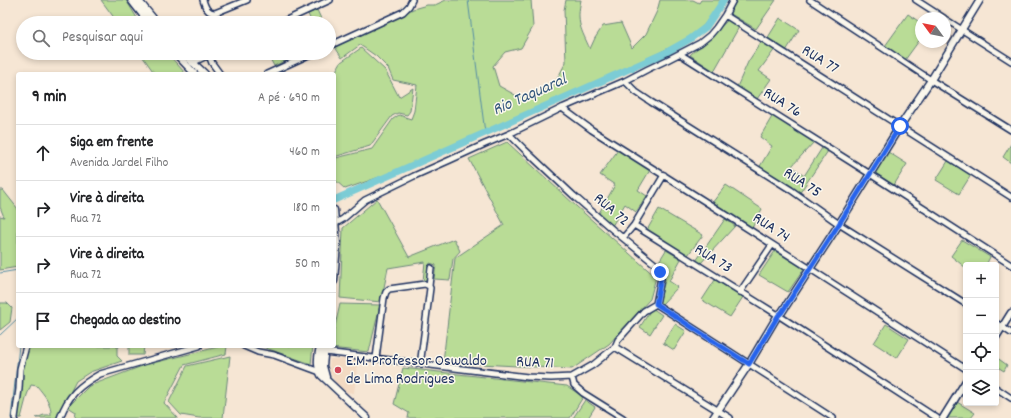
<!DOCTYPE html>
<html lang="pt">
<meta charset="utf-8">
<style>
:root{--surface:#fff;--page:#f6f6f6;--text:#202124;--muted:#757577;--line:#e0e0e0}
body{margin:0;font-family:Dekko,sans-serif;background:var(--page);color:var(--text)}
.controls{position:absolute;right:12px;bottom:12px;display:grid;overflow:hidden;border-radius:4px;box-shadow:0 2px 6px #0003}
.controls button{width:36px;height:36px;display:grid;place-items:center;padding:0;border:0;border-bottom:1px solid var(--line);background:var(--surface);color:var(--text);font:20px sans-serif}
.compass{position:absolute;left:915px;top:12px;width:36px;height:36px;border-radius:50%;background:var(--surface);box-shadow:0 2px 6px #0003;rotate:303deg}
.stop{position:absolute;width:12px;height:12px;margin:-9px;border:3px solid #2563eb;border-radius:50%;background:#fff}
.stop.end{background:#2563eb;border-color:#fff;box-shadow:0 1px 4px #0008}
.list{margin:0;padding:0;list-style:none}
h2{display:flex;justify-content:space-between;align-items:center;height:52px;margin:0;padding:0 16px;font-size:17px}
h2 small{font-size:13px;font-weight:400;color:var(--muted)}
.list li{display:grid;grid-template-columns:26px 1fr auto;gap:12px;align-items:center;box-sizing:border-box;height:56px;padding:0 16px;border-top:1px solid var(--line)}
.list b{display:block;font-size:15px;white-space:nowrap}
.list p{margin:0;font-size:13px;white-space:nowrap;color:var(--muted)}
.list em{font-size:13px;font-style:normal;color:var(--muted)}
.icon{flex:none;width:22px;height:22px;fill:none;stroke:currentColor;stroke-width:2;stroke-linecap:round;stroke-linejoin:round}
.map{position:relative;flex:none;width:1011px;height:418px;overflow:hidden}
.search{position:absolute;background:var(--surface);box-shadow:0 2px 6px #0003;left:16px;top:16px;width:320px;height:44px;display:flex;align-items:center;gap:10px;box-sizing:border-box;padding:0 14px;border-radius:22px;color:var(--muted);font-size:15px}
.panel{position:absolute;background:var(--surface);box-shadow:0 2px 6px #0003;left:16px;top:72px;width:320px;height:276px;border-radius:4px}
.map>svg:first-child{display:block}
.built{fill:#f3dac3}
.green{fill:#b9dc96;stroke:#6a867a}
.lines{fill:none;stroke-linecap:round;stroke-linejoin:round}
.stream{stroke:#558da5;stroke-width:1}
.river{stroke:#7cccd5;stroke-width:7}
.minor-casing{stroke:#1b2f5e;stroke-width:8}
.major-casing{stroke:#1b2f5e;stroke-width:9}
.minor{stroke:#fbf7ec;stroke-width:5}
.major{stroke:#fbf7ec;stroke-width:6}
.route{stroke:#2563eb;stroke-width:5}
.poi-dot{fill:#d1495b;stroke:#fbf7ec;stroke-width:1.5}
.labels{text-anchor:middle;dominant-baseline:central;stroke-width:3;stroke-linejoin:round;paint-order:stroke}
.street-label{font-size:16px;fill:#1b2f5e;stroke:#fbf7ec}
.poi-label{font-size:16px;fill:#1b2f5e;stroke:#fbf7ec;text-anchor:start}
.water-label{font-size:17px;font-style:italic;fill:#33567c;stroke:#fbf7ec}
</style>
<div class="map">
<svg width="1011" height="418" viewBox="0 0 1011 418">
<rect width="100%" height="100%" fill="#f6e6d4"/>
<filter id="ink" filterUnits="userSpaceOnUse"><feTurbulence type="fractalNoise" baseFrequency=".025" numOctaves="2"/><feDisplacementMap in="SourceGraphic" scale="8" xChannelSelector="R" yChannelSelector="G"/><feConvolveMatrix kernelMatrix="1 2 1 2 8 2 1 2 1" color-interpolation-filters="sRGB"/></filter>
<g filter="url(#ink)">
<path class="built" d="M330 359H349L358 361 354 393 346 392 335 382 330 372 329 366Z"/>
<path class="green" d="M101 0H126L140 23H118Z
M446 0H531L533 27 521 48 505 52 493 66 499 86 517 96H534L554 85 566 62 564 10 566 0H581C576 23 581 29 590 49L595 38 603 26 621 23 632 48 646 34 657 11 660 0H693L699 3 701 0H722L704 25 688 39 506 125 474 139 430 155 388 174 345 189 334 179 336 158 372 149 393 119 399 115 411 119 414 111 417 85 393 80 388 68 376 56 360 45 342 58 335 47 413 9 427 5H435Z
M737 0H776L756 29 729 13Z
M317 10 323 23H312L308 14Z
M908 14 921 23V38L905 60 885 46Z
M780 18 799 30 786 51 767 39Z
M728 20 739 27 714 71 690 55Z
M761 42 775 49 759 71 771 79 757 99 737 87 748 62Z
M361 48 385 70 399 97 413 88 410 111 407 115 398 113 392 116 370 146 334 157V74L341 62Z
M140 53H167L186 74H155Z
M273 53H302L274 66 268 55Z
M773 115 814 142 792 166 804 176 822 148 828 151 799 194 759 168 772 146 760 137Z
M507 142 576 206 656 277 650 299 609 344 572 369 443 362 455 258 504 225 469 159Z
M1011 144V163L1003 157Z
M618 150 650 170 638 190 647 196 636 212 625 204 612 226 599 213 615 185 600 175Z
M888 152 907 164 894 185 875 173Z
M948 161 971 175 959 194 936 180Z
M726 185 762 209 752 228 712 203Z
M0 190H3L18 209V267L0 270V216L4 217 0 207Z
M377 199 409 257 454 239 460 251 453 259 450 280 434 279 436 265 430 263 428 279 423 281 425 262 388 268 381 302 340 298 343 228Z
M659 209 703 235 688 255 647 230Z
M725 219 735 226 700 264 696 261Z
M962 240 990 257 986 265H966V268L951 256Z
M666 250 681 259 669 281 678 287 661 305 659 303 665 280 664 275 658 263Z
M775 251 804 269 788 292 759 275Z
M715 280 743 297 730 317 702 300Z
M0 303H7L12 308 10 322 0 330Z
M340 304 380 305 369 352 330 348 331 346H334V331Z
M652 308 662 315 650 334 640 327Z
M675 324 686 331 674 350 663 343Z
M886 324 909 339 897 358 874 343Z
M27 346H120L117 347V356L122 361 90 372 76 381 57 418H36L44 415H51C51 402 45 396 37 386L31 385 27 395 21 418H14L20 377Z
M129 346H144L143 355H129Z
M222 346H227L226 354 184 365 164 403 178 418H75L76 412 68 407 89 386 145 365Z
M263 346H313L311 364 263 347Z
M230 356 223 418H199L181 415 169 402 187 366Z
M996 357 1007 365 1004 371 996 366Z
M403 368 567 386 583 397 570 418H408L409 413 394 404Z
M585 400 595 407 588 418H573Z
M957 402 975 413 971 418H947Z"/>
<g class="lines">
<path class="stream" d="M468 0 485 133
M0 273 18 270
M0 335 18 318
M11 418 19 346"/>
<path class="river" d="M334 200 665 53 690 39 706 27 724 0"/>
<defs>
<path id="minor" d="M203 0C205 6 207 13 215 13L247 0
M810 0 931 80 1011 130
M916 0 944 18
M725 15 1011 197
M945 19 1011 61
M280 23 330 0
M329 46 403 12 409 6 412 0
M680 54 870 174 1011 265
M209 55 212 63 220 74
M192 63 213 53
M267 74 313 53
M625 81 636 92 651 102 791 190 839 224 966 304
M562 108 592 130 728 216 966 369
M509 134 525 150 574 196 613 230 655 264 660 272 661 278 656 304
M336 223 343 219 365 200 414 176 450 160 485 144 509 134 562 108 625 81 648 69 667 60 700 43 710 35 716 28 725 15 733 0
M634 225 778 315 937 418
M623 238 634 225 664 175
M429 286 431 268
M740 292 772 245
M656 304 833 418
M996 323 1011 333
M244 346 258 352 274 355 320 372
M615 347 730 418
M325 352 528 377 551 378 572 377 593 365 615 347 618 340 644 311 656 304
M376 358 384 298 386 292 389 289 425 284 429 286 430 288 421 358
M572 377 574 385 583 393 623 418
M996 388 1011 398
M15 418 19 389 20 369 26 346
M60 418C68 395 80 385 100 374L199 346"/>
<path id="major" d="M131 0 149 23
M138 0 157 23
M175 53 195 74
M183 53 205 74
M334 210 337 244 334 281
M996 337 1011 313
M320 346C318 356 316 365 321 375L367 418
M325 346 323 366 326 377
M713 418 749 364 778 315 782 312 839 224 900 126 931 80 980 0
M943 418 966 381"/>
</defs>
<use href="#minor" class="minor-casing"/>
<use href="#major" class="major-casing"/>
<use href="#minor" class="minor"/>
<use href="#major" class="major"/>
</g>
</g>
<g class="lines" filter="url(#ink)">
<path class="route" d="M660 272 661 278 656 304 749 364 778 316 782 312 839 224 900 126"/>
</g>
<circle class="poi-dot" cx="338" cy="370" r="4"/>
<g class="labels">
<g class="street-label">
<text transform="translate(820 60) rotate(32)">RUA 77</text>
<text transform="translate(782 103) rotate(32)">RUA 76</text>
<text transform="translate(802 183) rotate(33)">RUA 75</text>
<text transform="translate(611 210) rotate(41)">RUA 72</text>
<text transform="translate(771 228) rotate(33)">RUA 74</text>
<text transform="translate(713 259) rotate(32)">RUA 73</text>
<text transform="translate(535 363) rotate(3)">RUA 71</text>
</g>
<g class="poi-label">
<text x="346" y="361">E.M. Professor Oswaldo<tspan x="346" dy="18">de Lima Rodrigues</tspan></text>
</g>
<g class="water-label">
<text transform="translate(530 96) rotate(-24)">Rio Taquaral</text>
</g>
</g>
</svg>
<div class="controls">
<button>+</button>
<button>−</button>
<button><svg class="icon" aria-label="locate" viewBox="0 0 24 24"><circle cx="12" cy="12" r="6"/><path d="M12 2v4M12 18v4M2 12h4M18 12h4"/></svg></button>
<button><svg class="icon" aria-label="layers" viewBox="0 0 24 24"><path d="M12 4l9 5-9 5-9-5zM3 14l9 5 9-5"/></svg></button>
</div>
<svg class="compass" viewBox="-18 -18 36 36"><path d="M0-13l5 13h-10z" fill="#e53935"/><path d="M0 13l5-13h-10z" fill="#757577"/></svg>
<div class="stop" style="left:900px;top:126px"></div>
<div class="stop end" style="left:660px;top:272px"></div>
<div class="search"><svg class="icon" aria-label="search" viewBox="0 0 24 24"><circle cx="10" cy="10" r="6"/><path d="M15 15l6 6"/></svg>Pesquisar aqui</div>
<section class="panel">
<h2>9 min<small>A pé · 690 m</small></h2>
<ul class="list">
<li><svg class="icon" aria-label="ahead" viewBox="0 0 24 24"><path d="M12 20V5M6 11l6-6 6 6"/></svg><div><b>Siga em frente</b><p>Avenida Jardel Filho</p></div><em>460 m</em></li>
<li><svg class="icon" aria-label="right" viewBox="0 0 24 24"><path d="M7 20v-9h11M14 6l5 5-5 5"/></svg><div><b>Vire à direita</b><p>Rua 72</p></div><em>180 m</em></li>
<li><svg class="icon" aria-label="right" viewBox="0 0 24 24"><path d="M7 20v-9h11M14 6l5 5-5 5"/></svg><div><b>Vire à direita</b><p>Rua 72</p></div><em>50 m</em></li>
<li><svg class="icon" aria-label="arrive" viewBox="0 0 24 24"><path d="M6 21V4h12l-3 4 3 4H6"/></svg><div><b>Chegada ao destino</b></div></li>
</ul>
</section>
</div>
